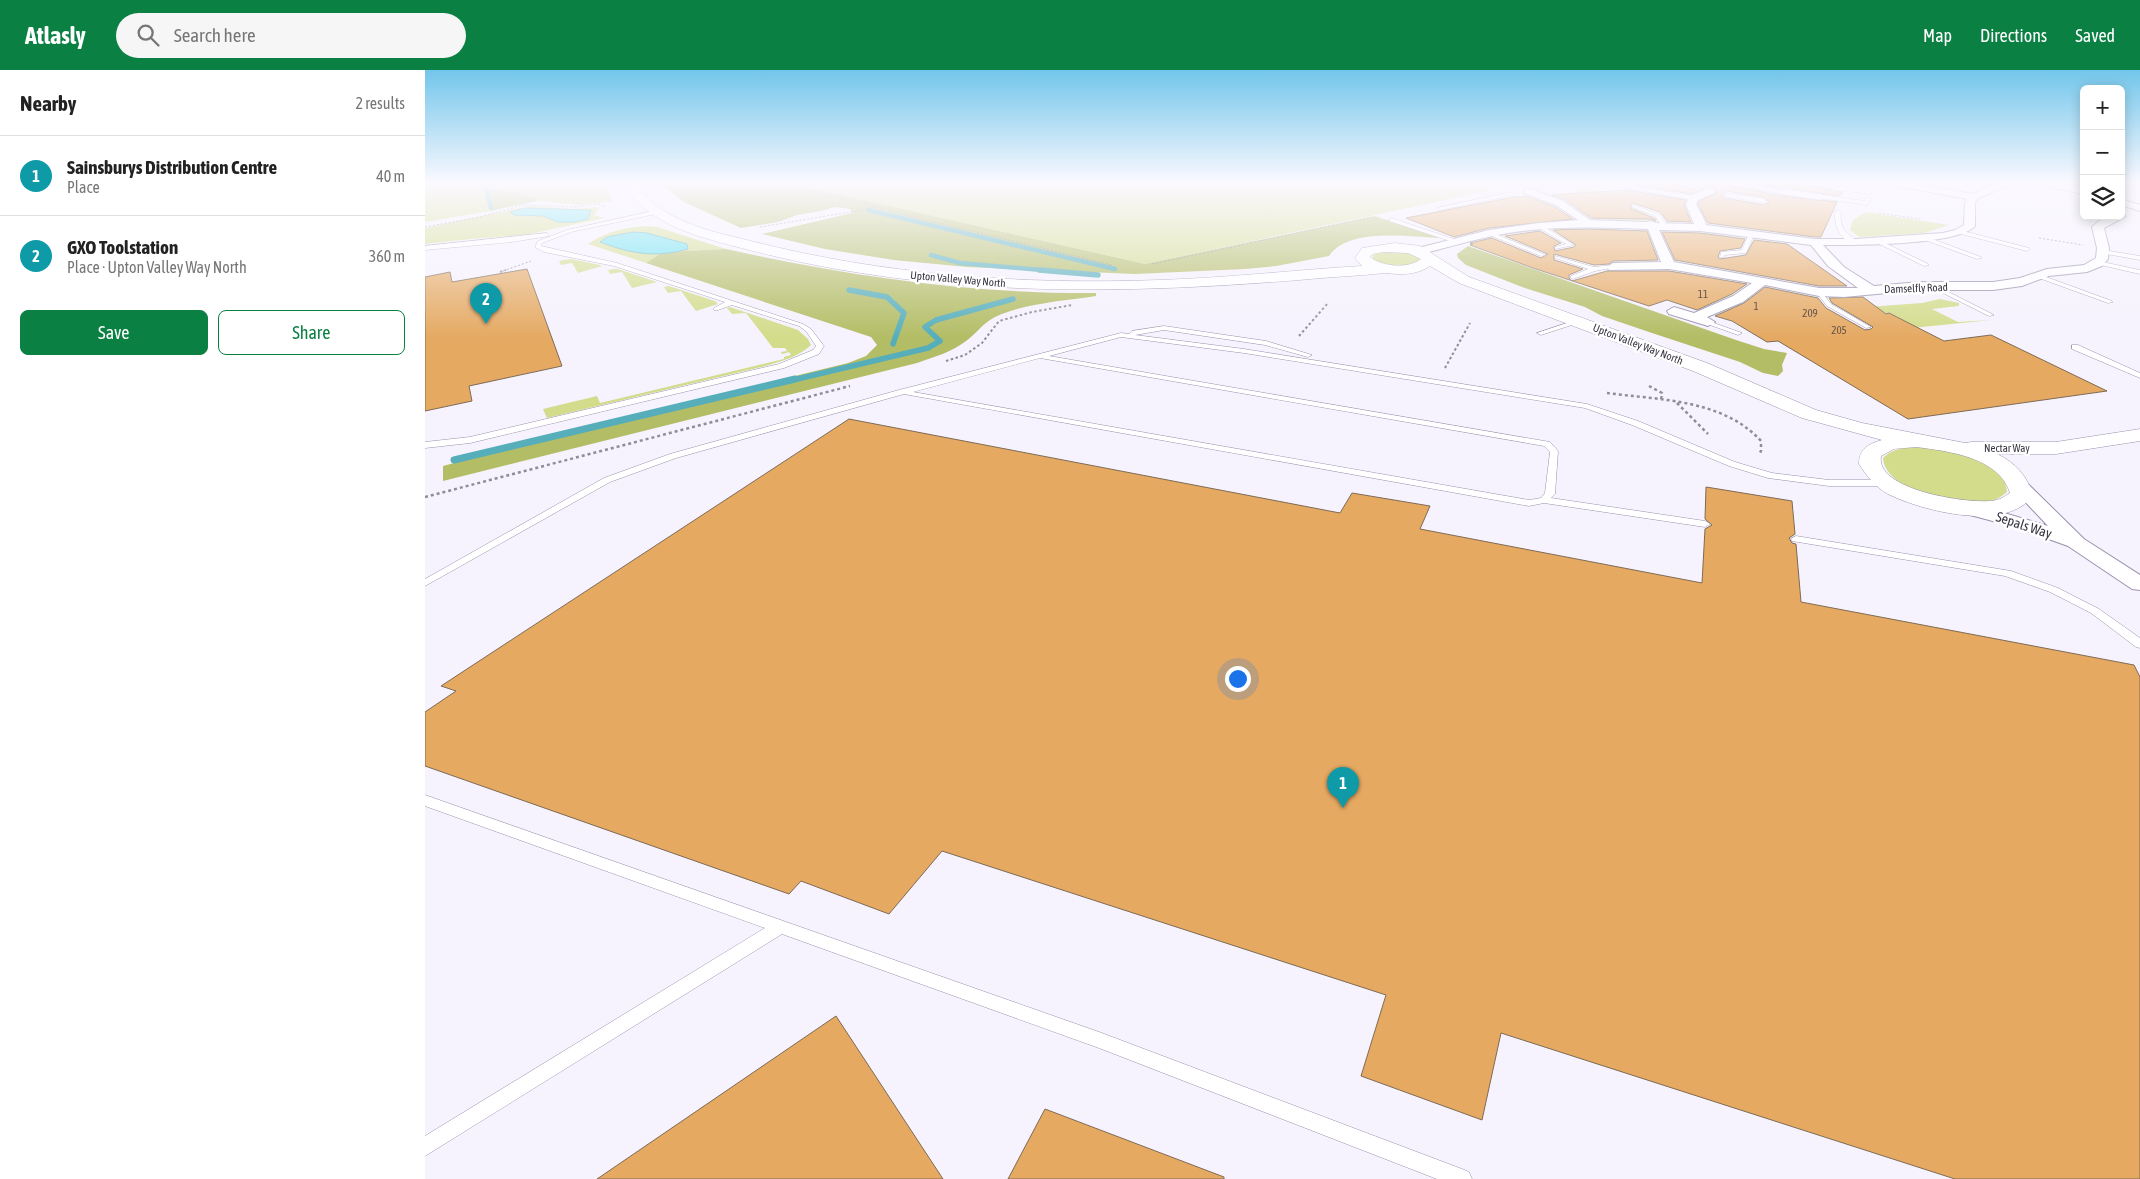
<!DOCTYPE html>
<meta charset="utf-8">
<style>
:root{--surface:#fff;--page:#f6f6f6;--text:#222;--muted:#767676;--line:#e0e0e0;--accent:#0b8043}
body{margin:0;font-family:"Asap Condensed",sans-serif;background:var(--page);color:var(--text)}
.controls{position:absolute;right:15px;top:15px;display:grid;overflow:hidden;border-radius:8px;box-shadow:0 2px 12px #0003}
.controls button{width:45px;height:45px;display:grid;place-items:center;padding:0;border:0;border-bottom:1px solid var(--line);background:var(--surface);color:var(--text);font:25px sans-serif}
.you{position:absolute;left:812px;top:608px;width:18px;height:18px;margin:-12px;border:4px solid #fff;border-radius:50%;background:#1a73e8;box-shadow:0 0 0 8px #1a73e833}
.badge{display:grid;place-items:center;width:32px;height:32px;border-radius:50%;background:var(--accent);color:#fff;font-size:16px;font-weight:700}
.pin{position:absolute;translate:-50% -41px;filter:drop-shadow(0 1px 2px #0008)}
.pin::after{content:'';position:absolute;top:26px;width:18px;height:15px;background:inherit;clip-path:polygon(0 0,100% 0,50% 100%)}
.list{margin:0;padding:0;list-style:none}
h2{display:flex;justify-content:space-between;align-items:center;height:65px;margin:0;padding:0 20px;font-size:21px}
h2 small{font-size:16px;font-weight:400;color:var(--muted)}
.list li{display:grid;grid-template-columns:32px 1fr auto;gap:15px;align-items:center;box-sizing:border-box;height:80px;padding:0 20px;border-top:1px solid var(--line)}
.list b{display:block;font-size:19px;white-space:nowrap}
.list p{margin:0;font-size:16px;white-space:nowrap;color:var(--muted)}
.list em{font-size:16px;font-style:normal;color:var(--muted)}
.actions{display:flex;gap:10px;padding:15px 20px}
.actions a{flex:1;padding:11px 0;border:1px solid var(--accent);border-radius:8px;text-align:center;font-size:18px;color:var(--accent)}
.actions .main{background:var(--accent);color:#fff}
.icon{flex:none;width:28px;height:28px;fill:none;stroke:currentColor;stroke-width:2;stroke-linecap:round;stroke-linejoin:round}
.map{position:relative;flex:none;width:1715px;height:1109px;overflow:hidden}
header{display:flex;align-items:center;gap:30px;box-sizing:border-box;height:70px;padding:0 25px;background:var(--accent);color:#fff}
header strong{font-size:24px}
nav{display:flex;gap:28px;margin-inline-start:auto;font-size:18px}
.search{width:350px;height:45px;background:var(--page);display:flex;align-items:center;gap:12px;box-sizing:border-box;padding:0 18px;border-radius:28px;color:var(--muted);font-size:19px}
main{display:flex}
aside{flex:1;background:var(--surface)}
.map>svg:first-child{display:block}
.green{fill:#d2dc8a}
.forest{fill:#b3bd65}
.water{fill:#62e1ef;stroke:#56aebb}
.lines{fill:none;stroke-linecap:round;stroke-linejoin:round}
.stream-far2{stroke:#56aebb;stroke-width:4.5}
.stream-far1{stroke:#56aebb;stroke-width:5.5}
.stream{stroke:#56aebb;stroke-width:7}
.building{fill:#e5a962;stroke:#7e6b55;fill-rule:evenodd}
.lane-casing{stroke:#9a92ac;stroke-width:1}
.street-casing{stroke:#9a92ac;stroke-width:2}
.secondary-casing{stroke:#9a92ac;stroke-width:1}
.path-far2{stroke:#908c98;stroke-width:1;stroke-dasharray:2 2;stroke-linecap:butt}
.path-far1{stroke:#908c98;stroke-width:2;stroke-dasharray:2.5 2.5;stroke-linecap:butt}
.path{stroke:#908c98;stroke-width:2.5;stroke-dasharray:3 3;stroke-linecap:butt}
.lane{fill:#fff;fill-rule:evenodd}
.street{fill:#fff;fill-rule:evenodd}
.secondary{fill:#fff;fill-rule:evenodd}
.labels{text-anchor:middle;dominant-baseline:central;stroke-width:5;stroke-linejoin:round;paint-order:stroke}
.far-street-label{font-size:11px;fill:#3a3642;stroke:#fff}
.number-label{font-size:11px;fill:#65534a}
.street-label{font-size:14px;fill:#3a3642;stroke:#fff}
</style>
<header>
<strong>Atlasly</strong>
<div class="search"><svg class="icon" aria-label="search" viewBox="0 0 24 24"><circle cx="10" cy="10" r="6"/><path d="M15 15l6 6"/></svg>Search here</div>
<nav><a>Map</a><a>Directions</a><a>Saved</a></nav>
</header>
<main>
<aside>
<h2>Nearby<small>2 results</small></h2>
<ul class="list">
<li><span class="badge" style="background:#0f9aa8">1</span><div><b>Sainsburys Distribution Centre</b><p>Place</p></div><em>40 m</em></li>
<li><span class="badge" style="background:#0f9aa8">2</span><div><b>GXO Toolstation</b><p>Place · Upton Valley Way North</p></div><em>360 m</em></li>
</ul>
<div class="actions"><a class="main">Save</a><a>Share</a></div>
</aside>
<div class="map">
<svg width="1715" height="1109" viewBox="0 0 1715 1109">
<rect width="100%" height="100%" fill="#f6f2fe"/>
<path class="green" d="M0 113H181L188 131 157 135 112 131 113 129 96 123 59 121 65 141 0 152Z
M363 113H1100L720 194Z
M1173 113 1184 116 1187 115 1181 113H1222L1219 116 1229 119 1252 114 1264 117 1248 122 1256 124 1226 120 1201 113 1169 122 1173 124 1185 121 1201 125H1239L1236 129 1201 128 1189 132 1228 144H1211L1214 148H1232V151L1170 149 1152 128H1137L1128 125 1143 123 1153 126 1160 124 1145 119 1157 117 1168 120 1171 119 1161 116Z
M105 136 149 139 171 137 174 138 169 145 179 148 100 165 46 169 0 174V158Z
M1441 142 1524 155 1500 163 1434 167 1425 160 1428 150Z
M223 156 232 157 301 179 238 182 221 193 163 174C183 161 200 157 223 156Z
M958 181H980L995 188V190C980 200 963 196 948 190V185Z
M146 189 175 195 177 196 153 203 147 193 136 195 134 191Z
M189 199H193L232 212 207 218 197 202 185 204 183 200Z
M244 216 290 231 293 234 271 241 256 221 243 223 239 217Z
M1515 229 1534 233V236L1507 239 1533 252 1566 250 1477 259 1464 243 1449 245 1442 237 1497 233Z
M305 237 373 260 383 269 386 275C372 288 354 292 336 297L122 348 118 339 172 326 175 333 359 289V287L366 285 364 282 357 284 356 282 362 281 360 278H348L321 243 307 244 302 238Z
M1492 377C1518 380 1581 387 1582 422 1576 427 1570 431 1562 432 1535 436 1460 422 1458 388 1468 378 1478 378 1492 377Z"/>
<path class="forest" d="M235 113H363L720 194 950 146 1015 168C985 167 923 157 904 186L851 196 820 199 710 204 542 197 469 190 400 179 337 164 427 143 425 139 410 137 396 141 372 145 353 152 316 158 259 132Z
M67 120 96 123 113 129 112 131 65 141 59 121Z
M1043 176 1311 270 1339 279 1362 283 1357 295 1358 301 1353 306 1338 303 1315 292 1227 263 1177 246 1160 237 1097 217 1041 195 1033 188 1032 184Z
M301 179C423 206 546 224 671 223V226C639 231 600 233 570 247 558 253 552 263 541 271 527 282 509 287 492 293L18 411V396L238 338 423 293 441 286 452 275 446 267 221 193 238 182Z"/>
<path class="water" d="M100 138 162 140H166L163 149 149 152H133L118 146 89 145 85 142Z
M208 162 222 163 262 174 263 179C230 188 207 184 175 172L182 167Z"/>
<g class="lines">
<path class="stream-far2" d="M60 113 66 138
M443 140 690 199
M506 185 535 193 628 201"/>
<path class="stream-far1" d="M614 200 673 205
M424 220 462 227 479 243 468 274
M364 311 503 278 515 271 500 257 511 250 588 229"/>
<path class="stream" d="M29 390 370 309"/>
</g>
<path class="building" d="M1203 113H1249L1268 120 1273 116 1265 113H1296L1356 126 1412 132 1396 167H1390L1283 153 1273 134 1274 131 1291 124 1292 120 1286 116 1266 124ZM1301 121 1339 127 1344 132 1339 135 1299 128 1297 125Z
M1323 113H1365L1417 122 1415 126Z
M1202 120 1261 130 1259 135 1266 152 1242 151 1235 142 1208 133 1205 135 1206 139 1229 148 1231 151 1226 149 1166 148 1139 129 1127 125Z
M1102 126 1130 137 1148 149 1064 158 1029 167 981 148 1089 127Z
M1163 159 1222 161 1233 190 1188 191 1184 194 1169 195 1129 184V190L1158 199 1144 205V208L1147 211 1182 201H1244L1322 214 1307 224 1272 240 1242 230 1224 236 1108 198 1045 175 1048 174 1045 173 1067 168 1116 188 1123 184 1080 166 1115 161 1136 173 1129 176 1130 181 1149 177 1151 175 1128 160Z
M1237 162 1275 163 1320 169 1316 178 1295 181 1293 187 1295 189 1321 185 1329 170 1362 174 1422 216H1394L1250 190Z
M102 199 137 296 44 316 47 331 0 341V207L25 202 27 212Z
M1340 217 1393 228 1401 238 1440 260 1446 259 1448 257 1407 233 1404 228 1438 227 1461 244 1464 243 1519 271 1566 265 1682 321 1483 349 1353 271 1342 272 1307 251 1290 246 1319 233Z
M424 349 915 443 927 423 1005 436 995 459 1277 513 1280 459 1287 455 1280 449 1281 417 1367 431 1370 464 1364 468 1367 473 1371 474 1376 532 1709 595 1715 607V1109H1530L1076 963 1057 1050 936 1006 961 925 517 781 464 844 376 811 364 824 0 696V642L31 621 16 616Z
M411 946 518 1109H172Z
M620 1039 799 1107V1109H583Z"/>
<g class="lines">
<defs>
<path id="lane" d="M1130 113H1139L1115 119 1113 118Z
M1251 113H1259L1271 117 1269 118Z
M1298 113H1311L1363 122 1360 124Z
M1379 113 1444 120 1447 117 1450 119 1445 124 1381 115Z
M1199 115 1269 126 1272 128 1269 130 1197 117Z
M1087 122 1089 125 1015 140 1012 138Z
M1301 123 1339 129 1342 131 1339 133 1299 126Z
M1396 125 1440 131 1442 127 1447 128 1442 135 1394 128Z
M1207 135 1234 144 1242 155 1237 156 1230 146 1207 137Z
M233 140 235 143 146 162 117 173 116 176 192 193 378 254 386 259 399 276 394 284 359 298 45 373 0 378V372L45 367 354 294 388 280 391 276 381 261 374 256 307 235 293 240H289V238L300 232 189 196 119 182 110 177 113 171 142 160Z
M1413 140 1416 142C1414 158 1420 162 1432 171V173C1416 173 1409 156 1410 142Z
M966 148 1032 170 1033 171 1028 172 964 151Z
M1112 155H1116L1149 175 1130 179V177L1141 174 1112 157Z
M1534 160 1604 178 1605 179 1602 181 1532 163Z
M1062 162H1066L1121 185 1116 186 1062 164Z
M122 163 124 166 87 172 0 180V176Z
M1324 164 1329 165 1321 183 1300 185 1299 187H1295L1296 182 1317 180Z
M1499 166 1556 187 1557 188 1552 189 1497 169Z
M1452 169 1503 194 1504 195 1499 196 1450 172Z
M1678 180 1715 186V190L1676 183V181Z
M1130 186 1169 197 1188 195 1191 197 1170 201 1148 209 1146 208V206L1163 199 1130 188Z
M1673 191 1715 200V204L1671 194V192Z
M1613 204 1687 231 1688 232 1683 233 1611 207 1610 206Z
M1506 215H1510L1569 245 1564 246 1506 217Z
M1392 221H1396L1406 234 1446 257 1441 258 1402 236 1391 222Z
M1154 249 1157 251 1156 252 1116 265 1112 263Z
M1285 253H1289L1317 263 1313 265 1285 255Z
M739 256 841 271 887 285 883 287 840 275 739 260 710 265 819 279 1162 334 1213 351 1310 392 1347 403 1404 410H1462L1467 413 1462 416H1404L1343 408 1304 396 1207 355 1160 338 819 283 696 267 624 286 1125 372 1133 381 1130 424 1126 428 1280 451 1285 454 1280 457 1119 433 1104 436 479 324 251 388 185 412 0 516V509L179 408 245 384 474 320 696 263 704 264 707 261ZM615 288 1119 376 1125 382 1120 423 1116 428 1104 430 488 322Z
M1647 275H1653L1715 303V308L1647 279Z
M1371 466 1586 501 1633 518 1674 539 1715 568V578L1711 577 1666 543 1625 522 1580 506 1367 471 1366 469Z
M0 725 674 962 1037 1099 1044 1102 1047 1109H1012L674 978 357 864 0 1086V1066L340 858 0 736Z"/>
<path id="street" d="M1467 113H1489L1547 124 1572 113H1587L1552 129 1550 133V156C1532 176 1427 175 1398 175L1419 197 1449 216 1495 212H1568L1595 208 1622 199 1659 195 1671 188 1672 178 1667 157C1676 148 1684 146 1696 146V143L1701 146 1679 158 1684 178 1683 189 1677 196 1662 202 1624 206 1597 216 1568 220H1495L1419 227 1394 226 1340 215 1318 232 1282 247 1290 252 1283 256 1244 244 1242 241 1249 237 1269 243 1308 226 1327 213 1244 199 1184 200 1182 197 1188 193 1236 192 1223 159C1169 157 1116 155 1063 167 1040 172 1016 179 993 185L987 181 989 179 1064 160 1114 153 1153 150 1131 135 1099 123V119L1103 118 1138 131 1165 150 1222 152 1226 151 1231 153 1269 154 1261 134 1265 126 1285 118 1290 121 1289 123 1273 130 1271 134 1280 151 1281 155 1390 169H1430L1518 163 1530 160 1539 155 1540 133 1542 129 1472 116ZM1234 160 1275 161 1386 175 1403 196 1433 218H1394L1249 192Z
M1612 113H1633L1659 118V124L1617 116Z
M1360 119 1396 124 1401 127 1396 130 1356 124 1355 122Z
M1696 129 1715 135V141L1696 135Z
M1597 413 1604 415 1659 469 1715 505V520L1707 519 1643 476 1590 457 1538 443 1535 439 1538 435 1545 433 1623 456 1588 419 1590 415Z"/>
<path id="secondary" d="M199 113H211C232 150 287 162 326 171 459 205 597 215 734 210 802 208 869 200 937 196L930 188 937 178 970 173 995 176 1044 207 1282 293 1391 340 1437 353 1540 373 1547 372H1631L1715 359V371L1631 384H1572C1591 393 1602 406 1608 425 1583 463 1497 441 1463 424 1450 417 1442 406 1434 394 1434 379 1443 374 1457 370L1377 348 1268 301 1034 213 1005 196C992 205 976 205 961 203 932 206 903 207 874 210 688 225 506 227 324 180 280 168 222 157 199 113ZM959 182 983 183 996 189C983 199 958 197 945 187L947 184ZM1491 377C1523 381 1574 387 1585 423 1578 428 1572 431 1564 431 1540 433 1450 420 1456 386L1469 379Z"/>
</defs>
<use href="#lane" class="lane-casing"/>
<use href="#street" class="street-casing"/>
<use href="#secondary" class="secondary-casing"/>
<path class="path-far2" d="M350 113 687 195
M906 113 908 116
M1454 143 1495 149
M0 157 55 147 99 135 151 137 174 134 181 137
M335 157 449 138
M1614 168 1658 175
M727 194 946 147 953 150
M78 201 106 191"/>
<path class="path-far1" d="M75 202 81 200
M874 266 903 233
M521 291 540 285 557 273 574 251 607 242 647 235
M1020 298 1045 253"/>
<path class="path" d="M1224 316 1237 323 1236 331
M1182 323C1234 330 1298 329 1336 371V381L1334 384
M1252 333 1283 364
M0 427 425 316"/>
<use href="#lane" class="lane"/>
<use href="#street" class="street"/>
<use href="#secondary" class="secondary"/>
</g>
<linearGradient id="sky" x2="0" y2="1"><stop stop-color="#72c6eb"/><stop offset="0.42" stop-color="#fbf9ff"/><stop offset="1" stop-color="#fbf9ff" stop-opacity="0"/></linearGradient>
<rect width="1715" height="268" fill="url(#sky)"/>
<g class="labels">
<g class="far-street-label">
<text transform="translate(533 209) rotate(5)">Upton Valley Way North</text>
<text transform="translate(1491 218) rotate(-2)">Damselfly Road</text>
<text transform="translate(1213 274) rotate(21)">Upton Valley Way North</text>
<text x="1582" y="378">Nectar Way</text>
</g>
<g class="number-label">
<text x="1278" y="224">11</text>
<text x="1331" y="236">1</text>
<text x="1385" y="243">209</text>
<text x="1414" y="260">205</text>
</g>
<g class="street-label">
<text transform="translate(1599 455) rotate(18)">Sepals Way</text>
</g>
</g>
</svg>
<div class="controls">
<button>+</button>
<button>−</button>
<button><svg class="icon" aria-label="layers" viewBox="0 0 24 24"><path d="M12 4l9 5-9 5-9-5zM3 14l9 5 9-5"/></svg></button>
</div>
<div class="you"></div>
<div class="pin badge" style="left:918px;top:738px;background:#0f9aa8">1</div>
<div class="pin badge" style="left:61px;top:254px;background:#0f9aa8">2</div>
</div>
</main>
